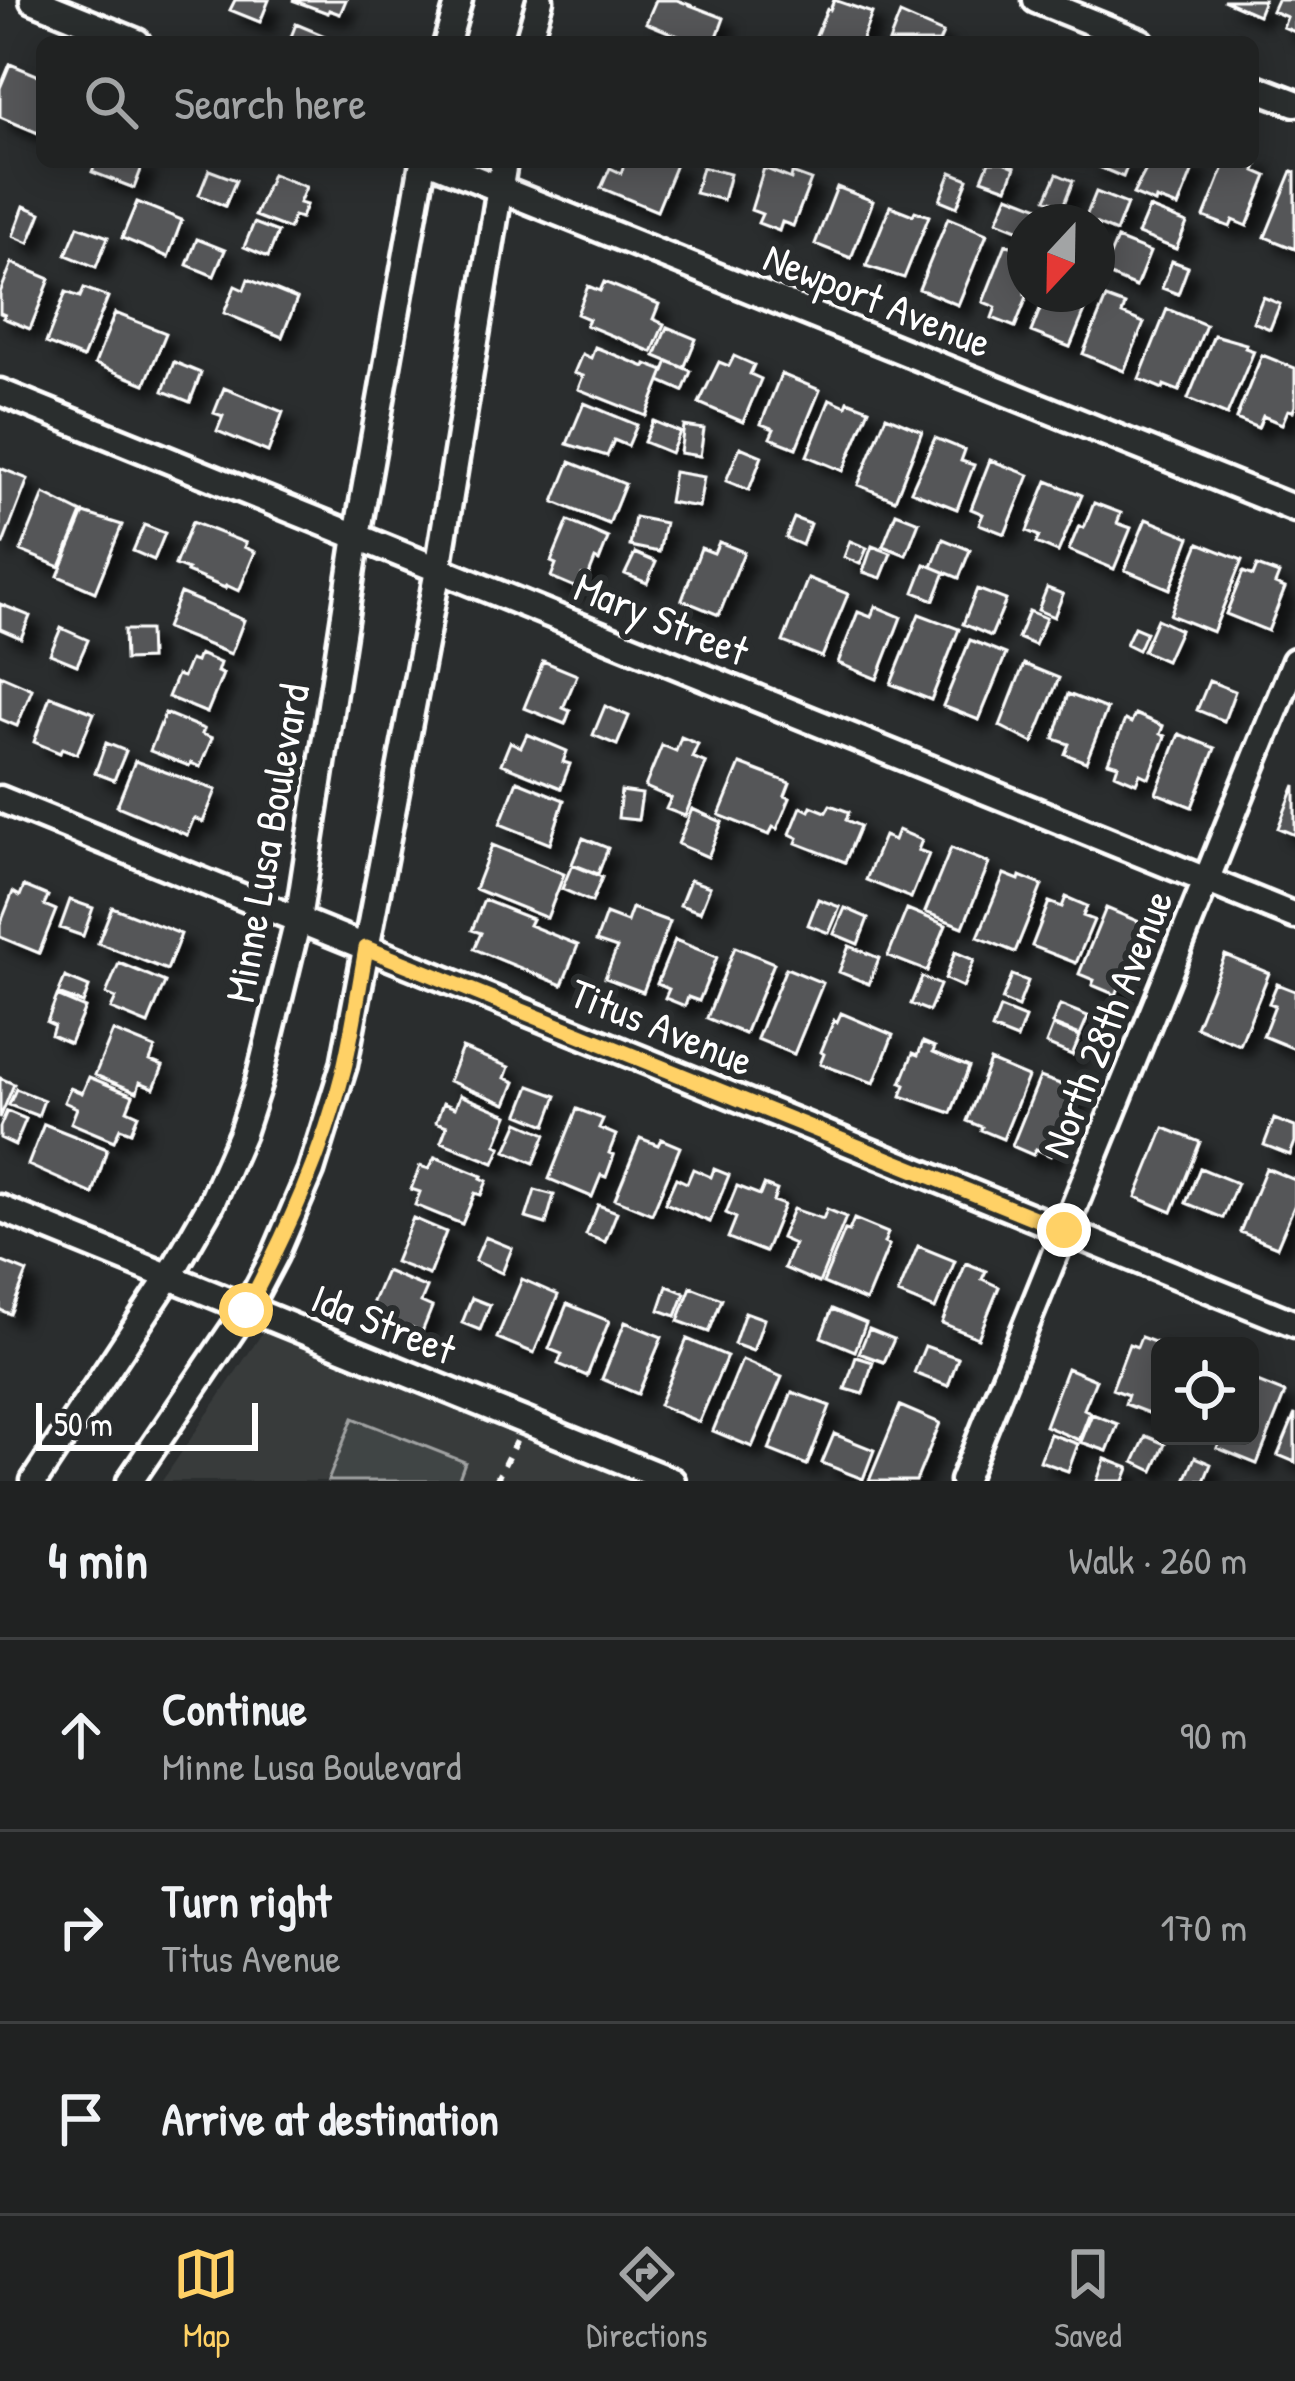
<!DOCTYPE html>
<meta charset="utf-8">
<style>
:root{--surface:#202222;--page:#282a2a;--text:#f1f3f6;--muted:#a2a4a5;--line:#3d3f40;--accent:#ffd166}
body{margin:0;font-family:"Patrick Hand",sans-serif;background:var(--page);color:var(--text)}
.controls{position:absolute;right:36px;bottom:36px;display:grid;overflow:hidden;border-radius:18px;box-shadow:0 6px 30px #0003}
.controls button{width:108px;height:108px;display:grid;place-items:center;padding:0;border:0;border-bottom:3px solid var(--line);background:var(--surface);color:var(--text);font:60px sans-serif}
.compass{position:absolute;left:1007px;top:204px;width:108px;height:108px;border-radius:50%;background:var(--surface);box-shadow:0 6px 30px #0003;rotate:202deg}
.scale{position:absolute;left:36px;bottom:30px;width:222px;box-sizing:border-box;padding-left:12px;border:6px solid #fff;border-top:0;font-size:33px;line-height:42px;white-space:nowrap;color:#fff;-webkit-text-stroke:9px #2a2d2e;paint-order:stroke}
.stop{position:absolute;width:36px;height:36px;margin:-27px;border:9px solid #ffd166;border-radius:50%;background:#fff}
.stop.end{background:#ffd166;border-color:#fff;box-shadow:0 3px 12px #0008}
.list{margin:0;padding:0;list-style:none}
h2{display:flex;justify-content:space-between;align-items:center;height:156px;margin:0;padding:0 48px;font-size:51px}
h2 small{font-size:39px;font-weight:400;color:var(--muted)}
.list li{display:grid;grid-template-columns:78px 1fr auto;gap:36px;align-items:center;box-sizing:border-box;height:192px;padding:0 48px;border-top:3px solid var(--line)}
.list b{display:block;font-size:45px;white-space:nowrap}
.list p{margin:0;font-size:39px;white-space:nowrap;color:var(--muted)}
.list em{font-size:39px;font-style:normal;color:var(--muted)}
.icon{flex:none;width:66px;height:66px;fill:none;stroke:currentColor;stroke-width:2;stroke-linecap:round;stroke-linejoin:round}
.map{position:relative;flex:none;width:1295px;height:1481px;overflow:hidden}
.search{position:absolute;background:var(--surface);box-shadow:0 6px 30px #0003;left:36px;right:36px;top:36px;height:132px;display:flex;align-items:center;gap:30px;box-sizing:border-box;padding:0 42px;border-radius:18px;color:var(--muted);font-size:45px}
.sheet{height:732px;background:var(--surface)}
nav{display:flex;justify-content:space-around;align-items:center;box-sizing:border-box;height:168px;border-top:3px solid var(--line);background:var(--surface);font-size:33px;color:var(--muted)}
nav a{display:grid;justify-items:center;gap:6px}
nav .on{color:var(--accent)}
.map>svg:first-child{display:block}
.built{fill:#373a3b}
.green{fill:#414445;stroke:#a0a2a2;stroke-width:3}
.building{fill:#555758;stroke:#fff;stroke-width:3;filter:url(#shadow)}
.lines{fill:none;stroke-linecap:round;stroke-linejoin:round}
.street-casing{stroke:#fff;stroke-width:33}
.path{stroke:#fff;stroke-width:6;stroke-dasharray:9 9;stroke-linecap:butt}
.street{stroke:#2a2d2e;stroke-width:24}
.route{stroke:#ffd166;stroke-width:15}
.labels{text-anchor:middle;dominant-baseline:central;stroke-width:12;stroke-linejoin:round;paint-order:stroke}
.street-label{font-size:42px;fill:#fff;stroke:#2a2d2e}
</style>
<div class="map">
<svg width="1295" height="1481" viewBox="0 0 1295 1481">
<defs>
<filter id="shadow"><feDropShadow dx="11" dy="11" stdDeviation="6" flood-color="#0009"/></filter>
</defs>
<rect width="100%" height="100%" fill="#2a2d2e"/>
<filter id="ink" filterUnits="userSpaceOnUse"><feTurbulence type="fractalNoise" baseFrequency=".00833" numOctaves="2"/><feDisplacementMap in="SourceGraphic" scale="24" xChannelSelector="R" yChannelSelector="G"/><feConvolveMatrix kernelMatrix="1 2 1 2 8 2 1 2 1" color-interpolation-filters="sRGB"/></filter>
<g filter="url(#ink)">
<path class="built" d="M271 1320 672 1481H162Z"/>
<path class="green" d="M353 1418 465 1462 458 1481H328Z"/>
<path class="building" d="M235 0H269L260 22 230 10Z
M292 0H346L340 14 329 10 328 13Z
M656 0H677L724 18 715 42H693L646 23Z
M834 0 872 13 861 42 814 41 827 9 830 10Z
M1223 0H1264L1258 15Z
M1277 0H1295V32L1283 27 1287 17 1272 11Z
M900 14 943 33 939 42H889Z
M296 24 332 39 330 42H289Z
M10 64 42 77V123L38 133 0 117V88Z
M1253 158 1259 160 1255 171 1267 176 1247 226 1233 220 1230 227 1204 217 1226 162H1253Z
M96 162H144L134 188 92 172Z
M625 162H677L657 211 601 188 610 168 621 173Z
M989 162H1003L1015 167 1007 188 982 179Z
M1087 162H1129L1123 177Z
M1150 162H1196L1178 207 1156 199 1155 203 1133 194Z
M702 167 730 174 723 200 695 193Z
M764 168 791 179 792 173 811 180 793 226 782 222 779 231 758 223 762 214 751 210Z
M209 170 236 180 225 206 199 195Z
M1292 171 1295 172V249L1265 237Z
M951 172 968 179 957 207 940 200Z
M272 174 306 187 299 203 306 205 301 218 294 216 289 229 255 216Z
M1057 174 1073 181 1063 206 1046 199Z
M837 187 873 201 851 258 815 244Z
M1096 192 1127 204 1116 232 1085 219Z
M1008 195 1040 207 1034 222H1025V232L997 221Z
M137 202 182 220 168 257 122 238Z
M24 206 41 213 29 243 13 236Z
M890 206 913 215 915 211 929 216 904 278 866 266Z
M1149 208 1187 223 1176 249 1138 234Z
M948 218 987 234 958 305 919 289Z
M254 223 278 232 268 257 244 247Z
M78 226 108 237 96 267 66 255Z
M197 239 225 250 214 276 187 265Z
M1117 239 1150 252 1136 287 1103 273Z
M1006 244 1025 252V294H1028L1015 327 992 318 996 307 983 302Z
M1172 261 1188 267 1178 294 1162 288Z
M12 263 50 279 30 329 3 318 5 315 0 313V293Z
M248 279 297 299 282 337 224 313 235 286 244 290Z
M604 282 659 304 653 319 664 324 652 352 586 325 589 319 577 314 588 286 600 291Z
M84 288 108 297 83 358 46 343 66 292 80 297Z
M1046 294H1092L1070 347 1031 332Z
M1263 297 1280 304 1270 329 1253 322Z
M1106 298 1125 305 1122 314 1144 323 1124 371 1083 354Z
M1167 309 1206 325 1179 391 1164 385 1163 389 1139 379Z
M115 313 166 333 145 384 95 364Z
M667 327 696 339 684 368 655 356Z
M1214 335 1246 344 1245 348 1254 351 1227 415 1188 399Z
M595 347 645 367 646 364 664 371 646 416 578 389 583 376 574 373 582 354 591 358Z
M1262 355 1295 368V406L1293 411 1288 410 1282 424 1263 416 1258 428 1236 419Z
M734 356 754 365 750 374 761 379 743 422 699 403 719 362 729 366Z
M668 361 691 371 683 391 660 381Z
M174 362 201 373 190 402 163 391Z
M781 374 820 390 796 448 770 438 774 429 761 424Z
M224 388 283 412 268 452 217 431 223 416 214 413Z
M830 399 846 406 848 401 869 409 843 471 807 456Z
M584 403 637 425 628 446 614 440 607 456 567 444Z
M886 416 922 431 895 500 858 485Z
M653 421 680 432 671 453 644 442Z
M684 426 704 429 700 456 680 453Z
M935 438 965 450 961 461 974 465 957 509 911 491Z
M740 447 762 456 749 490 726 481Z
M990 460 1029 475 1005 534 979 524 983 514 971 509Z
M570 462 625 484 609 524 554 502Z
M0 468 28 479 3 544 0 543Z
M674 472 704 477 699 507 669 502Z
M1047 481 1082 495 1058 552 1036 543 1039 536 1027 531Z
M44 494 82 513 60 567 21 551Z
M1094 503 1121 513 1117 523 1131 528 1114 569 1069 550 1079 526 1084 528Z
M84 513 122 525 95 592 58 576Z
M896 513 919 522 906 555 883 546Z
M635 517 665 523 659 552 630 546Z
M794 518 810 524 802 545 786 538Z
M1146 519 1190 537 1170 589 1125 570Z
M568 521 608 538 599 561 595 559 588 577 582 575 577 588 551 577 556 564 551 562Z
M192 522 246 543 244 547 255 552 239 591 226 585 225 588 187 572 188 570 175 565Z
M144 525 165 533 154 560 133 551Z
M943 539 970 550 959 578 932 567Z
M850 541 867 548 860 564 844 557Z
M719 542 744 552 719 615 682 600 701 548 714 553Z
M1199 543 1242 560 1213 632 1170 615Z
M872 546 891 553 881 578 863 572Z
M635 553 656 562 647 583 625 574Z
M925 564 945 572 934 600 914 592Z
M1257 566 1279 574 1275 584 1285 588 1268 631 1226 614 1243 572 1253 576Z
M808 578 848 594 822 657 783 642Z
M1047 588 1063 594 1054 617 1038 610Z
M977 589 1006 600 991 636 963 624Z
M180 593 244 620 231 654 166 628Z
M0 604 30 616 21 638 0 629Z
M875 606 901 617 877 679 838 663 858 612 871 617Z
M1029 611 1046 618 1035 645 1018 638Z
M919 614 959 629 931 700 891 684Z
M1157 619 1180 630 1166 661 1143 651Z
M1134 627 1146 632 1138 650 1126 644Z
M61 628 88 640 77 665 50 654Z
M124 630H149L150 659 125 660Z
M970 640 1006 654 979 720 943 706Z
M199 654 220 663 217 672 223 674 207 713 168 697 177 675 183 677 190 660 196 662Z
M543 661 577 675 563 708 570 711 565 724 524 708Z
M1024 664 1059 678 1033 743 1000 726Z
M0 675 32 689 17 726 0 719Z
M1209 681 1235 691 1224 721 1197 710Z
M1068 694 1107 709 1086 762 1065 754 1069 744 1054 739Z
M50 696 94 713 77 754 62 748 60 753 34 742Z
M605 706 629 716 617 745 593 735Z
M165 713 204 729 202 734 212 738 200 767 191 763 189 766 150 751Z
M1135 714 1163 726 1160 734 1165 736 1149 778 1140 774 1136 783 1115 774 1118 765 1108 762 1125 720 1131 723Z
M527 734 567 751 563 762 570 764 561 788 501 764 510 742 521 747Z
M1179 734 1215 748 1192 807 1156 793Z
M681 737 698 744 692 757 706 763 685 816 666 809 671 798 645 787 662 745 676 751Z
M106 743 126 751 114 780 95 773Z
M135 761 216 790 203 822 194 818 187 835 117 806Z
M740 764 790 783 785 796 790 798 777 829 773 827 769 835 719 815Z
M517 781 564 800 550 844 500 824Z
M1295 785V835L1278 828Z
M621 791 642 794 638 820 618 818Z
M830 805 849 812 846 820 860 826 845 862 796 843 798 838 790 834 801 807 809 811 811 806 826 812Z
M692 809 722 822 708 857 678 844Z
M898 830 922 840 918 850 929 854 911 898 866 880 884 836 894 840Z
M583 838 608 848 598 874 572 864Z
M492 845 564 874 547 918 475 889Z
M951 848 989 863 963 927 925 912Z
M575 866 602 877 592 902 562 889 571 867Z
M1004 874 1019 880 1020 876 1042 885 1015 952 978 937Z
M690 880 710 887 700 912 680 905Z
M24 886 48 896 44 905 56 910 39 953 0 937V925L13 892 20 896Z
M1066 897 1087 906 1083 916 1094 920 1076 963 1032 946 1049 902 1062 907Z
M818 899 840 907 829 933 808 925Z
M70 900 93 908 83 936 60 928Z
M484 900 532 919 529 925 578 945 562 985 474 949 481 933 472 930Z
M112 907 181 934 167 970 98 943Z
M632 908 670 922 643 992 605 978 617 948 596 941 606 914 627 922Z
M845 908 868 918 858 944 834 934Z
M1106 908 1142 923 1137 935 1140 936 1116 995 1092 985 1094 980 1079 974Z
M907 909 946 925 927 971 888 956Z
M675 940 717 957 699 1001 688 997 685 1006 665 998 669 989 657 984Z
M849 946 879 958 869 984 839 972Z
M735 947 774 963 745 1034 707 1018Z
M955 952 974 960 963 987 945 979Z
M1225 955 1269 973 1240 1045 1196 1027Z
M119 963 165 982 148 1024 111 1009 116 998 106 994Z
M786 968 823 983 794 1054 757 1039Z
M1012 975 1028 981 1018 1007 1002 1000Z
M65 977 89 987 83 1003 58 994Z
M922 977 940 985 929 1011 911 1004Z
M1277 984 1295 991V1049L1263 1036 1275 1005 1269 1003Z
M57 996 85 1008 70 1043 51 1035 54 1025 47 1022Z
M1060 1005 1088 1016 1080 1035 1052 1024Z
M1000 1008 1025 1018 1017 1039 992 1029Z
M841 1013 893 1035 874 1083 820 1064 824 1054 821 1052 834 1020 837 1022Z
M1053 1026 1080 1036 1072 1055 1046 1044Z
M113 1031 155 1048 150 1061 163 1066 154 1088 140 1082 137 1092 95 1075Z
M923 1042 935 1047 933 1052 969 1067 951 1113 901 1096 905 1085 901 1083 913 1053 918 1055Z
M462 1048 509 1067 505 1078 515 1082 506 1104 449 1081Z
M990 1061 1028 1077 1003 1139 981 1130 982 1127 967 1121Z
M89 1077 133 1095 127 1110 138 1115 131 1132 120 1128 114 1141 71 1123 77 1108 64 1102 70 1088 82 1093Z
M1040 1077 1077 1090 1051 1156 1036 1149 1033 1155 1012 1146Z
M0 1078 14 1084 0 1118Z
M530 1086 557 1096 546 1125 519 1114Z
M16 1089 44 1100 38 1116 9 1105Z
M460 1095 508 1115 496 1145 501 1147 494 1163 441 1142 447 1126 436 1122 443 1103 455 1108Z
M577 1109 603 1119 599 1128 616 1135 609 1153 614 1155 606 1177 601 1175 592 1197 549 1179Z
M7 1111 26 1119 15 1145 0 1138V1127Z
M1274 1119 1295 1127V1142L1290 1155 1264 1145Z
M519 1122 546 1134 534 1163 506 1151Z
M44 1124 107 1149 93 1194 28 1165Z
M1164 1128 1200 1142 1172 1212 1136 1197Z
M640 1138 658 1145 661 1139 680 1147 652 1214 615 1199Z
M435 1157 482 1176 481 1178 487 1181 481 1195 475 1193 462 1224 415 1205 420 1192 411 1189 420 1166 429 1169Z
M1200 1168 1237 1183 1223 1218 1186 1203Z
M1266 1168 1295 1180V1204L1277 1247 1240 1232Z
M693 1169 711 1177 714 1169 729 1175 710 1222 665 1203 676 1178 687 1183Z
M764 1185 777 1190 773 1201 784 1205 765 1252 728 1238 736 1218 726 1213 737 1186 760 1195Z
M535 1190 554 1195 546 1224 526 1218Z
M598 1205 617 1212 605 1242 586 1235Z
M793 1209 823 1219 827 1209 846 1217 819 1283 784 1268 794 1244 781 1238Z
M413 1218 446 1232 429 1275 395 1262Z
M854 1219 888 1233 884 1243 889 1245 866 1301 823 1283 845 1230 849 1231Z
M485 1237 512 1248 502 1273 475 1261Z
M918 1246 955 1261 935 1309 898 1294Z
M0 1261 27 1272 10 1314 0 1310Z
M966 1263 986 1271 982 1279 999 1287 978 1338 942 1323Z
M386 1271 427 1288 421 1302 432 1307 422 1332 411 1327 409 1333 367 1316Z
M522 1279 558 1295 534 1353 497 1338Z
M667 1286 685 1293 676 1316 659 1310Z
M691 1287 722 1299 709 1332 678 1321Z
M472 1298 490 1305 480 1330 462 1323Z
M567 1304 609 1321 587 1376 558 1364 562 1354 549 1349Z
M832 1309 866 1323 855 1351 821 1337Z
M745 1312 764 1319 753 1351 734 1344Z
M625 1322 662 1337 638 1394 602 1379Z
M869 1329 894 1339 884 1362 859 1353Z
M1141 1337 1165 1346H1160V1391L1151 1414 1125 1404 1128 1395 1112 1389 1129 1344 1137 1347Z
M687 1339 727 1356 699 1422 659 1405Z
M925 1346 958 1358 948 1386 914 1373Z
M856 1357 873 1362 863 1394 845 1389Z
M742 1360 782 1377 752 1447 713 1431Z
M1067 1368 1096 1380 1084 1409 1090 1412 1079 1440 1045 1426Z
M1250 1379 1285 1393 1257 1464 1217 1448 1222 1436H1250Z
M792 1392 830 1406 807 1465 769 1450Z
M900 1406 940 1423 916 1481H869Z
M1092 1414 1118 1424 1107 1451 1081 1442Z
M1295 1414V1462L1278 1455Z
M834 1434 874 1450 863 1479 822 1463Z
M1050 1434 1078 1444 1068 1471 1040 1461Z
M1146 1436 1165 1444 1153 1471 1134 1462Z
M1195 1457 1211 1464 1204 1481 1185 1480Z
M1105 1459 1129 1468 1124 1481H1097Z"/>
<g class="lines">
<defs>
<path id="street" d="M33 0 137 42
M1036 0 1141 42
M447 42 459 0
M528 42 540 0
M1253 87 1295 103
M433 162 1295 509
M0 392 1295 916
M0 799 1295 1324
M0 1208 672 1481
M34 1481 169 1277 211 1204 242 1133 258 1084 298 920 357 536 423 162
M130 1481 246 1310 275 1255 311 1171 344 1065 438 570 504 162
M963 1481 1295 661"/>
</defs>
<use href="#street" class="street-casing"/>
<path class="path" d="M496 1481 516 1441"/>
<use href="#street" class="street"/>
</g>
</g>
<g class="lines" filter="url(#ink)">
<path class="route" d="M246 1310C287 1232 323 1153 344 1068 353 1029 359 988 366 948L1064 1230"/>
</g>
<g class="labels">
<g class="street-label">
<text transform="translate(878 299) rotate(22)">Newport Avenue</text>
<text transform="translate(662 618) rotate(22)">Mary Street</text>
<text transform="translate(266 843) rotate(-80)">Minne Lusa Boulevard</text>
<text transform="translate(1106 1023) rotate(-68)">North 28th Avenue</text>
<text transform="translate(662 1026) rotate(22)">Titus Avenue</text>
<text transform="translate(384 1323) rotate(22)">Ida Street</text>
</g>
</g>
</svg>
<div class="controls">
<button><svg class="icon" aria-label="locate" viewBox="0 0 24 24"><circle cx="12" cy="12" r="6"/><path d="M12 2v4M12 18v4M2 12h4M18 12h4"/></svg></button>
</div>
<svg class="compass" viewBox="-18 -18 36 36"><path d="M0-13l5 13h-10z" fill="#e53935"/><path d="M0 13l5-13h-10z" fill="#a2a4a5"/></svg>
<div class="scale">50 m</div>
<div class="stop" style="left:246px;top:1310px"></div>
<div class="stop end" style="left:1064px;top:1230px"></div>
<div class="search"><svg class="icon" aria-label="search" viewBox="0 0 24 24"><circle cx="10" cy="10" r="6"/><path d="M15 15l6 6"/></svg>Search here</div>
</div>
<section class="sheet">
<h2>4 min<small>Walk · 260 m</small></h2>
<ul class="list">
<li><svg class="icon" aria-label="ahead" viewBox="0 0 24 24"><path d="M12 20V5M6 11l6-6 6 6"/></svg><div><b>Continue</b><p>Minne Lusa Boulevard</p></div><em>90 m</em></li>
<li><svg class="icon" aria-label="right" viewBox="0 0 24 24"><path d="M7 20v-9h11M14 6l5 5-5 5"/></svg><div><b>Turn right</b><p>Titus Avenue</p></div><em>170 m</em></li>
<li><svg class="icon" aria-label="arrive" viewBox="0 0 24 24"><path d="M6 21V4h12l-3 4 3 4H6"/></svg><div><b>Arrive at destination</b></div></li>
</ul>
</section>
<nav>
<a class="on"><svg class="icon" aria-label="map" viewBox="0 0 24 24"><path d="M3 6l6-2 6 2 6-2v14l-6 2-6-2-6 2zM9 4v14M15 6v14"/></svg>Map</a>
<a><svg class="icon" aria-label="directions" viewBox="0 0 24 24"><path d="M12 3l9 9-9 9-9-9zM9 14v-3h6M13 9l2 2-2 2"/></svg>Directions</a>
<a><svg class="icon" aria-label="saved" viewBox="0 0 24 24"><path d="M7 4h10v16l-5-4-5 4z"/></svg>Saved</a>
</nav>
